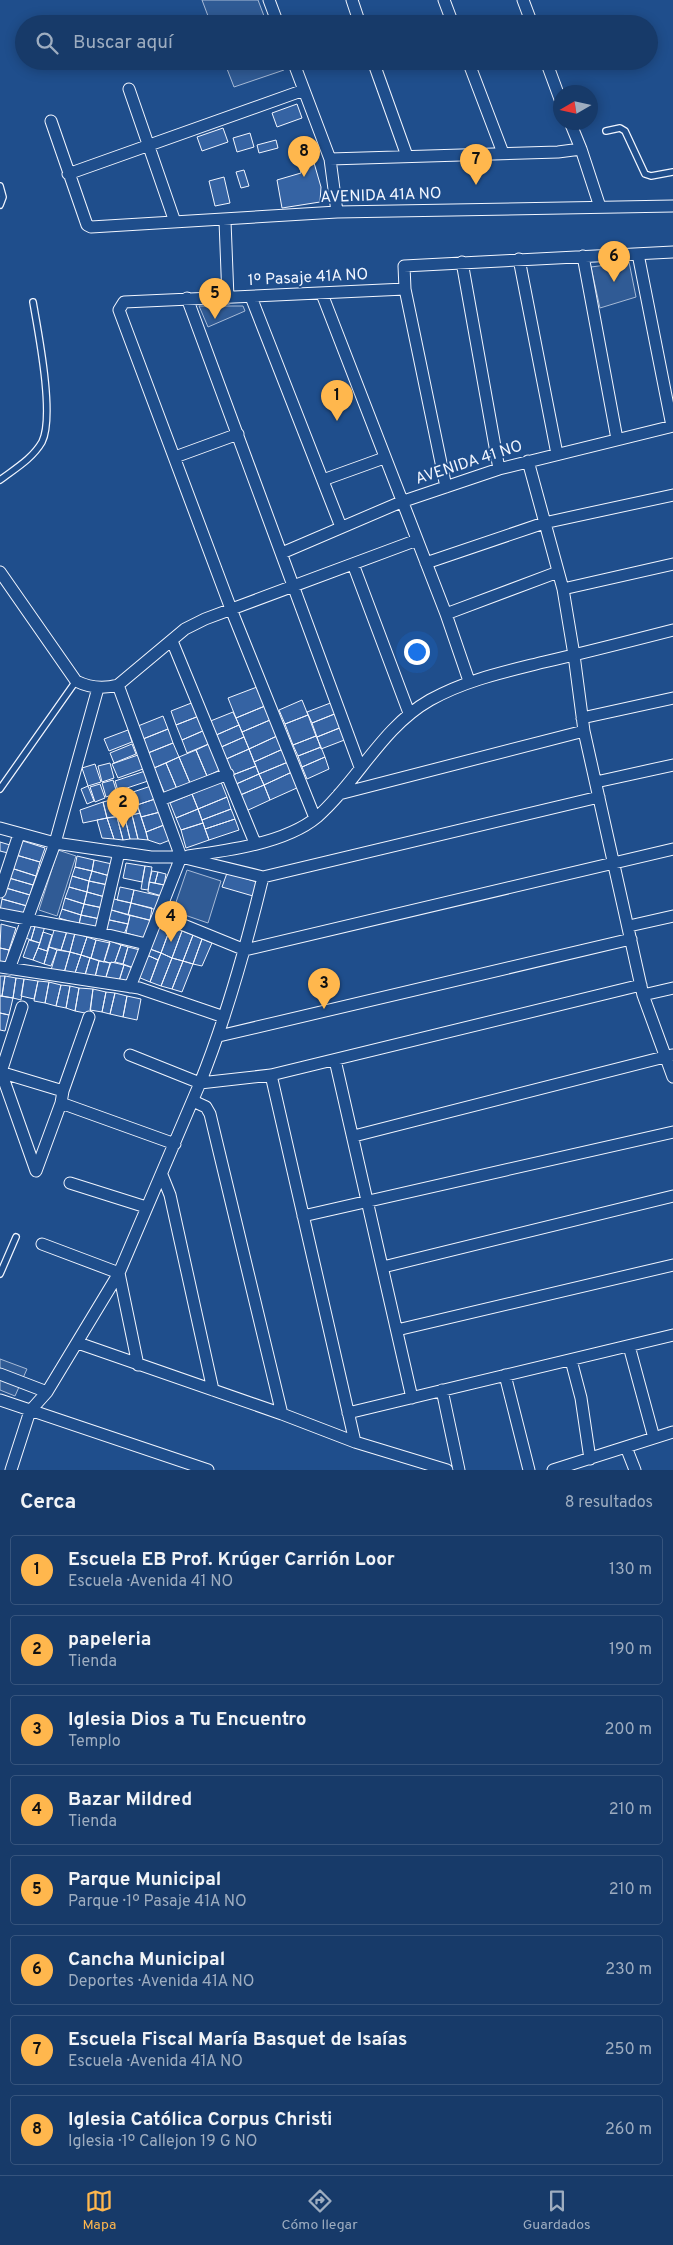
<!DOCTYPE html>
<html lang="es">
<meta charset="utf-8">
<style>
:root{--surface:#173a69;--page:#20416f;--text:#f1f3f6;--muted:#9eadc0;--line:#36547d;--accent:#ffb74d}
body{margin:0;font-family:Overpass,sans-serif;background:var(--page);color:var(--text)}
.compass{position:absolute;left:553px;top:85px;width:45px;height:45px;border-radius:50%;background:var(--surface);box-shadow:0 2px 12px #0003;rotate:261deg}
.you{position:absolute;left:416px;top:651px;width:18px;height:18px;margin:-12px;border:4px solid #fff;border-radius:50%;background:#1a73e8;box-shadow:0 0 0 8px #1a73e833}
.badge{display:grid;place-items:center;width:32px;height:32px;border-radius:50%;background:var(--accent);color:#111;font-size:16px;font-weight:700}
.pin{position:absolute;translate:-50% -41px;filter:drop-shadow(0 1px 2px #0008)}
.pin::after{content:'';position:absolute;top:26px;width:18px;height:15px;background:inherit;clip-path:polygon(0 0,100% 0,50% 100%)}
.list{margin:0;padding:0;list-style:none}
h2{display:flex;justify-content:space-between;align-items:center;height:65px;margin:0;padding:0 20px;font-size:21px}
h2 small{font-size:16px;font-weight:400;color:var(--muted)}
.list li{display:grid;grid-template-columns:32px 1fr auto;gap:15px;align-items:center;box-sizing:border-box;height:70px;margin:0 10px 10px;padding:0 10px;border:1px solid var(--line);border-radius:5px}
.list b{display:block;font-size:19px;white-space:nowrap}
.list p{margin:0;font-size:16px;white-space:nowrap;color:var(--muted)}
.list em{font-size:16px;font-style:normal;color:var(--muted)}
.icon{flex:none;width:28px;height:28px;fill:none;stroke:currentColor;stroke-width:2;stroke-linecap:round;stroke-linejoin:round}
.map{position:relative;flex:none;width:673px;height:1470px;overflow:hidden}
.search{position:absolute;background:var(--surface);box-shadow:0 2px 12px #0003;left:15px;right:15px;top:15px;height:55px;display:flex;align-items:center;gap:12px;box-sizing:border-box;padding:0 18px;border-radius:28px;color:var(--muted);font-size:19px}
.sheet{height:705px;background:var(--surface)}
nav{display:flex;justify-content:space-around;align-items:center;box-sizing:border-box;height:70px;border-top:1px solid var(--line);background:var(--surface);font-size:14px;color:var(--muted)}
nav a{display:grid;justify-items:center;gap:2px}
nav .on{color:var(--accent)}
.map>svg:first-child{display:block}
.built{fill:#305b95;stroke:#a8bbd7}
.building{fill:#3563a3;stroke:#f2f6ff}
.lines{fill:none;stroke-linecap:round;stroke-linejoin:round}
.service-casing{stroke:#f2f6ff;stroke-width:8}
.minor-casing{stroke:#f2f6ff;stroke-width:13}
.service{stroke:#1f4e8c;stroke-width:5.5}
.minor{stroke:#1f4e8c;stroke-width:11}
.labels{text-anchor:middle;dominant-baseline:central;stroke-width:4;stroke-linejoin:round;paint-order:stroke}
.street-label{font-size:16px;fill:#f2f6ff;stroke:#1f4e8c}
</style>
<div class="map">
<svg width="673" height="1470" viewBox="0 0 673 1470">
<rect width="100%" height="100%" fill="#1f4e8c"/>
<path class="built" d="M202 0H258L267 24H211Z
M224 61H281L284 70 234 87Z
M629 262 636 297 600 308 591 267Z
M199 306H243L245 311 208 327Z
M58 850 76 856 57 916 39 910Z
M187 870 221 881 208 923 173 911Z
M0 1359 27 1369 15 1396 0 1390Z"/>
<path class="building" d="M297 104 302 118 277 127 272 113Z
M223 128 228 142 202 151 197 137Z
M250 133 254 147 237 152 233 138Z
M276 140 278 148 259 153 257 145Z
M310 149 321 187 320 202 282 208 277 180 301 173 297 156Z
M244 170 249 186 241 188 236 172Z
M224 177 230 203 215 206 209 181Z
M257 687 265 706 236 718 228 698Z
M302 700 308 715 285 724 279 710Z
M194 702 199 716 176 725 171 711Z
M333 702 337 713 312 723 307 712Z
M265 706 270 720 242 732 236 718Z
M233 712 239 725 214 736 208 722Z
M337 713 342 727 317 737 312 723Z
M308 715 316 736 293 745 285 724Z
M163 716 168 729 143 739 138 726Z
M199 716 205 730 182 740 176 725Z
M270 720 277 736 249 749 242 732Z
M239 725 244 737 219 748 214 736Z
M342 727 347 739 321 749 317 737Z
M168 729 173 743 148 753 143 739Z
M128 730 132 742 109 751 104 739Z
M205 730 211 743 187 753 182 740Z
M277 736 283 749 254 762 249 749Z
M316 736 321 747 298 756 293 745Z
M244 737 249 749 224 760 219 748Z
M173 743 179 757 154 768 148 753Z
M211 743 222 769 207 776 196 750Z
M132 744 136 754 114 763 110 753Z
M321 747 325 757 302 767 298 756Z
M249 749 256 766 230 776 224 760Z
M283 749 288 762 259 774 254 762Z
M196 750 207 776 190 783 179 757Z
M138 755 143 769 118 778 112 764Z
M179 757 190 783 177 789 166 763Z
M325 757 329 769 307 779 302 767Z
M288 762 292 772 264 785 259 774Z
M110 763 114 778 102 782 98 766Z
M166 763 177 789 165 794 154 768Z
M95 764 101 782 88 786 82 768Z
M256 766 259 774 234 785 230 776Z
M145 771 148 781 118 791 115 781Z
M292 772 299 787 270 800 264 785Z
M259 774 264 785 238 796 234 785Z
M113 780 117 793 106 797 102 783Z
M221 782 227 797 198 809 192 794Z
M100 784 105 798 95 802 90 787Z
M264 785 270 800 244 812 238 796Z
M88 786 94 801 87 804 81 789Z
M151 786 155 799 137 805 133 792Z
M133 792 140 813 132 815 127 814 122 797Z
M192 794 198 809 176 818 170 803Z
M122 797 127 814 107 818 103 802Z
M227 797 231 809 202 820 198 809Z
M155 799 160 812 141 817 137 805Z
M103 802 107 818 83 823 80 810Z
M198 809 203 823 181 830 176 818Z
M231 809 235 819 205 829 202 820Z
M160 812 164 825 146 832 141 817Z
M140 813 146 832 148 840 138 839 132 815Z
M124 814 130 839 123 840 117 817Z
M124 814 132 815 138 839H130Z
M117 817 123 840 114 839 107 818Z
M107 818 114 839 102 838 97 820Z
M235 819 239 830 209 840 205 829Z
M203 823 209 840 186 848 181 830Z
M164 825 170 840 160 844 148 840 146 832Z
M20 840 45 848 40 862 16 855Z
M0 842 10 845 8 853 0 851Z
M16 855 40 862 36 876 11 868Z
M77 856 94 860 92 871 75 867Z
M94 860 112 864 110 876 92 871Z
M126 863 145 866 142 882 123 878Z
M145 866 152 867 148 890 141 889Z
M75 867 92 871 89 881 72 876Z
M11 868 36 876 33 885 9 878Z
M92 871 110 876 108 885 89 881Z
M152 871 158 872 155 883 149 882Z
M158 872 166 874 164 885 155 883Z
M227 873 257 882 253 896 222 887Z
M72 876 89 881 87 892 69 887Z
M9 878 33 885 30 895 6 888Z
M89 881 108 885 105 897 87 892Z
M149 882 164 885 162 896 148 892Z
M69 887 87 892 84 904 65 898Z
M120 887 134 890 131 903 117 900Z
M6 888 30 895 27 906 2 899Z
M134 890 160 896 157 910 131 903Z
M87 892 105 897 103 908 84 904Z
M65 898 84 904 81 915 62 909Z
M110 898 131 903 128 915 108 909Z
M2 899 27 906 24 918 0 911Z
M131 903 152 908 150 920 128 915Z
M84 904 103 908 100 919 81 915Z
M62 909 81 915 79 924 59 918Z
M108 909 130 915 128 924 105 919Z
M81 915 100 919 98 929 79 924Z
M130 915 152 921 147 939 126 933Z
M105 919 128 924 123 937 102 931Z
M28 921 36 923 31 940 23 937Z
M160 922 171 926 161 953 150 949Z
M36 923 45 926 40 943 31 940Z
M1 924 16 928 9 950 0 948Z
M171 926 182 931 172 958 161 953Z
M55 927 67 931 61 950 49 947Z
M67 931 75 933 70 952 61 950Z
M182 931 193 935 183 961 172 958Z
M43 932 52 935 47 951 38 948Z
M75 933 87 937 81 955 70 952Z
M193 935 202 939 193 964 183 961Z
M87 937 96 940 91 958 81 955Z
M202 939 212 943 202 966 193 964Z
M29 940 40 943 33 960 23 957Z
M96 940 110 943 104 962 91 958Z
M110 941 121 945 115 962 110 963 104 961Z
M121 945 128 947 123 964 115 962Z
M49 947 44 964 33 960 38 948 47 951Z
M49 947 57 950 51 966 44 964Z
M128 947 140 950 134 968 123 964Z
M0 948 9 950 5 967 0 965Z
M150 949 161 953 158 960 147 955Z
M57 950 70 952 64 973 51 970Z
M70 952 81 955 74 976 64 973Z
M161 953 172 958 161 986 150 982Z
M81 955 90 958 85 975 75 973Z
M147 955 158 960 150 982 138 977Z
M90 958 99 961 95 977 85 975Z
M172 958 183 961 172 989 161 986Z
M99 961 110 963 105 980 95 977Z
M183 961 193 964 182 992 172 989Z
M111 962 124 965 119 981 105 980Z
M124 965 133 968 128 984 119 981Z
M0 976H5L2 996H0Z
M5 976 16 978 13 998 2 996Z
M16 978 24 979 21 1000 13 998Z
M24 979 38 981 34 999 21 996Z
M38 981 49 982 45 1003 34 1001Z
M49 982 61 985 56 1006 45 1003Z
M61 985 70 986 66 1008 56 1006Z
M70 986 79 988 75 1011 66 1008Z
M79 988 93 989 90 1014 75 1011Z
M93 989 106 992 102 1012 90 1010Z
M106 992 115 993 110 1014 102 1012Z
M115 993 127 996 123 1017 110 1014Z
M0 996 13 998 9 1015 0 1013Z
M127 996 141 999 137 1020 123 1017Z
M0 1013 9 1015 5 1031 0 1030Z"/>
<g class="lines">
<defs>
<path id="service" d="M606 131 620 128 625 131 645 174 651 176 673 172
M0 186 3 197 0 205
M0 480C16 468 32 459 42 442 55 416 38 331 33 302
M0 789 76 681
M0 1274 16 1237"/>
<path id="minor" d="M269 0 278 24
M352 0 360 24
M444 0 453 24
M523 0 532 24
M293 61 330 159 337 212
M373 61 407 156
M468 61 503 153
M546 61 560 99
M129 89 175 222
M51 121 87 225 91 227 337 212 673 206
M570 122 581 149 600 207
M330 159 558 152 581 149
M68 174 304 90
M225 221 228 298
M638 254 672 426
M583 256 617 439
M519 259 557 454
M462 262 499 469
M322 294 446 614 469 681
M251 297 341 527
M187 298 360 767
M175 457 238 434
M528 461 563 589 574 655 584 731 643 995 673 1077
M323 480 384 458
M446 487 405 289 404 266 673 252
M282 553 401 502 499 469 673 426
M426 563 544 523 673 495
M353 564 409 713
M0 572 76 681C90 688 103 689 118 685L185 629 205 619 417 540
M563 589 673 564
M446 614 558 572
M172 641 255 843
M118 685 181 857 130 987
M582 718 673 698
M596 782 673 765
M339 794 584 731
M160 800 228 774
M315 818 231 609 119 310 124 302 405 289
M0 828 55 843 151 857H181L263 877 599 797
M188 856C226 851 286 843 317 817 358 781 381 728 430 700 466 680 504 672 544 662 587 652 630 641 673 630
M0 892 19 834
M0 914 100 933 146 944
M159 915 245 950 673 849
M629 926 673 916
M100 933 119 852
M0 967 139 988 224 1017
M9 969 55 843 98 688
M643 995 673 988
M22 1007 1 1072 36 1171
M219 1036 631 939
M130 1055 200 1083C227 1016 246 947 263 877
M335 1060 412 1398
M0 1072 63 1091
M271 1075 355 1442
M193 1101 206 1107 210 1114 282 1414
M61 1103 175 1144
M354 1136 672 1055
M36 1171 61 1103 63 1091 89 1017
M162 1175 170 1195 213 1390
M70 1183 146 1207
M303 1216 673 1132
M42 1244 119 1273 138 1365
M383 1267 673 1196
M397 1330 673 1265
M78 1343 282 1414 355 1442 447 1470
M629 1346 654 1438
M571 1360 581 1398 590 1459
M0 1374 47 1392
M505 1375 529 1470
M442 1390 459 1470
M0 1400 208 1470
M348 1413 673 1335
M626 1447 635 1470
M11 1470 30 1411 47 1392 119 1273 200 1083 271 1075 641 985
M553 1470 673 1432"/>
</defs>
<use href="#service" class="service-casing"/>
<use href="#minor" class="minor-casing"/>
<use href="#service" class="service"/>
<use href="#minor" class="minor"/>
</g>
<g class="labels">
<g class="street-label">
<text transform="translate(381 196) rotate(-2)">AVENIDA 41A NO</text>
<text transform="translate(308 278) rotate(-3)">1º Pasaje 41A NO</text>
<text transform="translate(469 463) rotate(-18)">AVENIDA 41 NO</text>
</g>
</g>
</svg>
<svg class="compass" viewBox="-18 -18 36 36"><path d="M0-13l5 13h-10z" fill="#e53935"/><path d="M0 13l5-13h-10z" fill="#9eadc0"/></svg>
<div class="you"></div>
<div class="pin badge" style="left:337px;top:421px">1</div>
<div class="pin badge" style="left:123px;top:828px">2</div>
<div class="pin badge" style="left:324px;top:1009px">3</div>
<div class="pin badge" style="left:171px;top:942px">4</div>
<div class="pin badge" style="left:215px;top:319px">5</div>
<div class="pin badge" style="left:614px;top:282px">6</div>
<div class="pin badge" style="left:476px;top:185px">7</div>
<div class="pin badge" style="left:304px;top:177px">8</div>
<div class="search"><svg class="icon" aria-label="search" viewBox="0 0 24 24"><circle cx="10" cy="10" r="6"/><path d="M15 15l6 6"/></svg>Buscar aquí</div>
</div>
<section class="sheet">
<h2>Cerca<small>8 resultados</small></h2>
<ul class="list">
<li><span class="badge">1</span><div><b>Escuela EB Prof. Krúger Carrión Loor</b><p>Escuela · Avenida 41 NO</p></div><em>130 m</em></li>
<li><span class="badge">2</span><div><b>papeleria</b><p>Tienda</p></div><em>190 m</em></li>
<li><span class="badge">3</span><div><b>Iglesia Dios a Tu Encuentro</b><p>Templo</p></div><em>200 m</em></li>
<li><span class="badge">4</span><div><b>Bazar Mildred</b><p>Tienda</p></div><em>210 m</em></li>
<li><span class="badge">5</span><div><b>Parque Municipal</b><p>Parque · 1º Pasaje 41A NO</p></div><em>210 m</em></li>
<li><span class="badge">6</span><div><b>Cancha Municipal</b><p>Deportes · Avenida 41A NO</p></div><em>230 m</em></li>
<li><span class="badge">7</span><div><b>Escuela Fiscal María Basquet de Isaías</b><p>Escuela · Avenida 41A NO</p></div><em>250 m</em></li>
<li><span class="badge">8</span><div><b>Iglesia Católica Corpus Christi</b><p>Iglesia · 1º Callejon 19 G NO</p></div><em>260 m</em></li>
</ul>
</section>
<nav>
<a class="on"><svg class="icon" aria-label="map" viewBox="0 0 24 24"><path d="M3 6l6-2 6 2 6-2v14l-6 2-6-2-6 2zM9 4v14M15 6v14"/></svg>Mapa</a>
<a><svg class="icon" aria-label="directions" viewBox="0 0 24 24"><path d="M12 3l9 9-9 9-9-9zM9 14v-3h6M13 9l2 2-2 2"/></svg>Cómo llegar</a>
<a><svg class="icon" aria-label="saved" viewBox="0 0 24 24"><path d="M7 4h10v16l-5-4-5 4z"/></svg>Guardados</a>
</nav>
